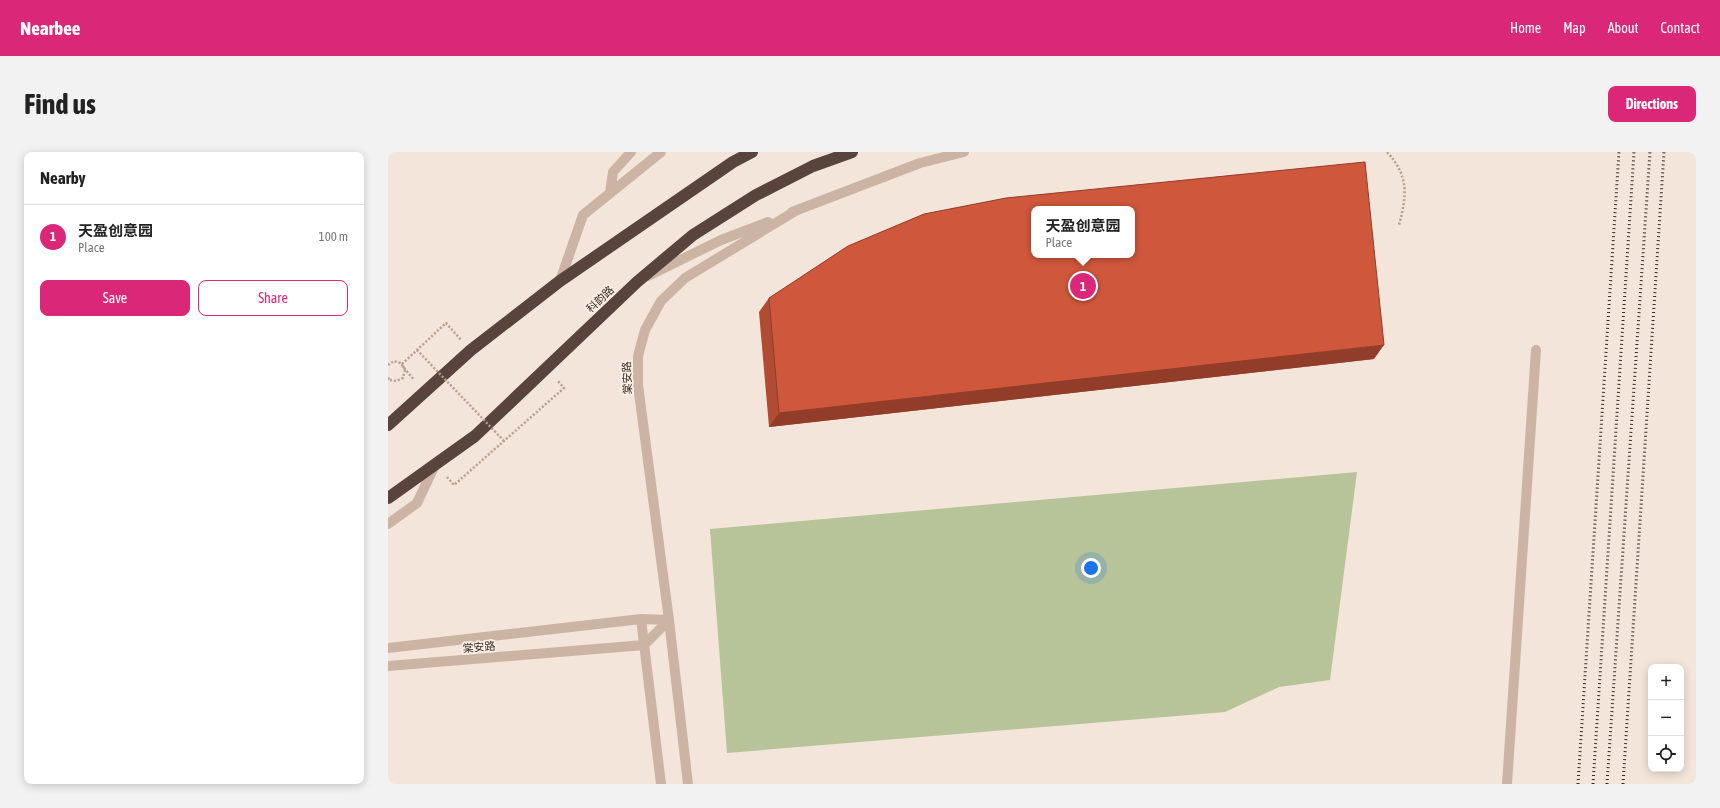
<!DOCTYPE html>
<meta charset="utf-8">
<style>
:root{--surface:#fff;--page:#f2f2f2;--text:#222;--muted:#767676;--line:#e0e0e0;--accent:#db2777}
body{margin:0;font-family:"Asap Condensed","Noto Sans SC",sans-serif;background:var(--page);color:var(--text)}
.controls{position:absolute;right:12px;bottom:12px;display:grid;overflow:hidden;border-radius:8px;box-shadow:0 2px 10px #0003}
.controls button{width:36px;height:36px;display:grid;place-items:center;padding:0;border:0;border-bottom:1px solid var(--line);background:var(--surface);color:var(--text);font:20px sans-serif}
.you{position:absolute;left:703px;top:416px;width:14px;height:14px;margin:-10px;border:3px solid #fff;border-radius:50%;background:#1a73e8;box-shadow:0 0 0 6px #1a73e833}
.badge{display:grid;place-items:center;width:26px;height:26px;border-radius:50%;background:var(--accent);color:#fff;font-size:13px;font-weight:700}
.pin{position:absolute;translate:-50% -50%;border:2px solid #fff;box-shadow:0 1px 4px #0006}
.popup{position:absolute;left:643px;top:54px;width:104px;height:52px;box-sizing:border-box;display:grid;place-content:center;border-radius:8px;background:var(--surface);filter:drop-shadow(0 1px 3px #0005);font-size:13px;white-space:nowrap;color:var(--muted)}
.popup b{font-size:15px;color:var(--text)}
.popup::after{content:'';position:absolute;left:50%;top:100%;margin-left:-8px;border:8px solid transparent;border-top-color:var(--surface)}
.list{margin:0;padding:0;list-style:none}
h2{display:flex;justify-content:space-between;align-items:center;height:52px;margin:0;padding:0 16px;font-size:17px}
h2 small{font-size:13px;font-weight:400;color:var(--muted)}
.list li{display:grid;grid-template-columns:26px 1fr auto;gap:12px;align-items:center;box-sizing:border-box;height:64px;padding:0 16px;border-top:1px solid var(--line)}
.list b{display:block;font-size:15px;white-space:nowrap}
.list p{margin:0;font-size:13px;white-space:nowrap;color:var(--muted)}
.list em{font-size:13px;font-style:normal;color:var(--muted)}
.actions{display:flex;gap:8px;padding:12px 16px}
.actions a{flex:1;padding:9px 0;border:1px solid var(--accent);border-radius:8px;text-align:center;font-size:14px;color:var(--accent)}
.actions .main{background:var(--accent);color:#fff}
.icon{flex:none;width:22px;height:22px;fill:none;stroke:currentColor;stroke-width:2;stroke-linecap:round;stroke-linejoin:round}
.map{position:relative;flex:none;width:1308px;height:632px;overflow:hidden;border-radius:8px}
header{display:flex;align-items:center;gap:24px;box-sizing:border-box;height:56px;padding:0 20px;background:var(--accent);color:#fff}
header strong{font-size:19px}
nav{display:flex;gap:22px;margin-inline-start:auto;font-size:14px}
.intro{display:flex;align-items:center;justify-content:space-between;box-sizing:border-box;height:96px;padding:0 24px}
h1{margin:0;font-size:28px}
.button{padding:10px 18px;border-radius:8px;background:var(--accent);color:#fff;font-size:14px;font-weight:700}
main{display:flex;gap:24px;padding:0 24px}
aside{flex:1;background:var(--surface);border-radius:8px;box-shadow:0 2px 10px #0003}
.map>svg:first-child{display:block}
.green{fill:#b7c398}
.lines{fill:none;stroke-linecap:round;stroke-linejoin:round}
.path{stroke:#b89e8e;stroke-width:2.5;stroke-dasharray:2 2;stroke-linecap:butt}
.minor{stroke:#ccb4a4;stroke-width:10}
.highway{stroke:#59443d;stroke-width:12}
.rail{stroke:#372b26;stroke-width:3;stroke-dasharray:1 3;stroke-linecap:butt}
.path-bridge{stroke:#b89e8e;stroke-width:2.5;stroke-dasharray:2 2;stroke-linecap:butt}
.wall{fill:#b24b33}
.shaded-wall{fill:#913d29}
.building{fill:#cf573b;stroke:#913d29;fill-rule:evenodd}
.labels{text-anchor:middle;dominant-baseline:central;stroke-width:3.5;stroke-linejoin:round;paint-order:stroke}
.street-label{font-size:11px;fill:#372b26;stroke:#fbf0e6}
</style>
<header>
<strong>Nearbee</strong>
<nav><a>Home</a><a>Map</a><a>About</a><a>Contact</a></nav>
</header>
<div class="intro"><h1>Find us</h1><a class="button">Directions</a></div>
<main>
<aside>
<h2>Nearby<small></small></h2>
<ul class="list">
<li><span class="badge">1</span><div><b>天盈创意园</b><p>Place</p></div><em>100 m</em></li>
</ul>
<div class="actions"><a class="main">Save</a><a>Share</a></div>
</aside>
<div class="map">
<svg width="1308" height="632" viewBox="0 0 1308 632">
<rect width="100%" height="100%" fill="#f3e5d9"/>
<path class="green" d="M969 320 942 528 891 535 837 560 339 601 322 377Z"/>
<g class="lines">
<path class="path" d="M999 0C1021 24 1019 43 1011 73
M14 212 58 171 73 188
M0 213 6 209 12 211 26 228
M0 226 2 228
M59 325 66 333 176 236 169 228"/>
<path class="minor" d="M222 41 225 20 243 0
M404 60 532 11 576 0
M260 124 333 88 380 70
M172 129 195 63 273 0
M0 372 29 351 47 313
M253 467 273 632
M0 496 253 467 281 468
M0 514 256 493 281 468
M300 632 281 468 250 233V204L257 178 273 149 297 126 409 58
M1119 632 1148 198"/>
<path class="highway" d="M0 273 83 198 172 129 345 10 364 0
M0 346 87 284 249 130 305 83 368 43 425 14 464 0"/>
<path class="rail" d="M1190 632 1231 0
M1205 632 1246 0
M1219 632 1262 0
M1235 632 1276 0"/>
<path class="path-bridge" d="M29 198 116 289
M2 228 8 229 15 226 17 218 14 212"/>
</g>
<path class="wall" d="M381 146 986 207 381 275 371 160Z"/>
<path class="shaded-wall" d="M996 193 986 207 381 275 391 261Z"/>
<path class="building" d="M977 10 996 193 391 261 381 146 460 94 536 62 618 46ZM646 57H744V103H646Z"/>
<g class="labels">
<g class="street-label">
<text transform="translate(212 147) rotate(-43)">科韵路</text>
<text transform="translate(239 226) rotate(-92)">棠安路</text>
<text transform="translate(91 495) rotate(-5)">棠安路</text>
</g>
</g>
</svg>
<div class="controls">
<button>+</button>
<button>−</button>
<button><svg class="icon" aria-label="locate" viewBox="0 0 24 24"><circle cx="12" cy="12" r="6"/><path d="M12 2v4M12 18v4M2 12h4M18 12h4"/></svg></button>
</div>
<div class="you"></div>
<div class="pin badge" style="left:695px;top:134px">1</div>
<div class="popup"><b>天盈创意园</b>Place</div>
</div>
</main>
